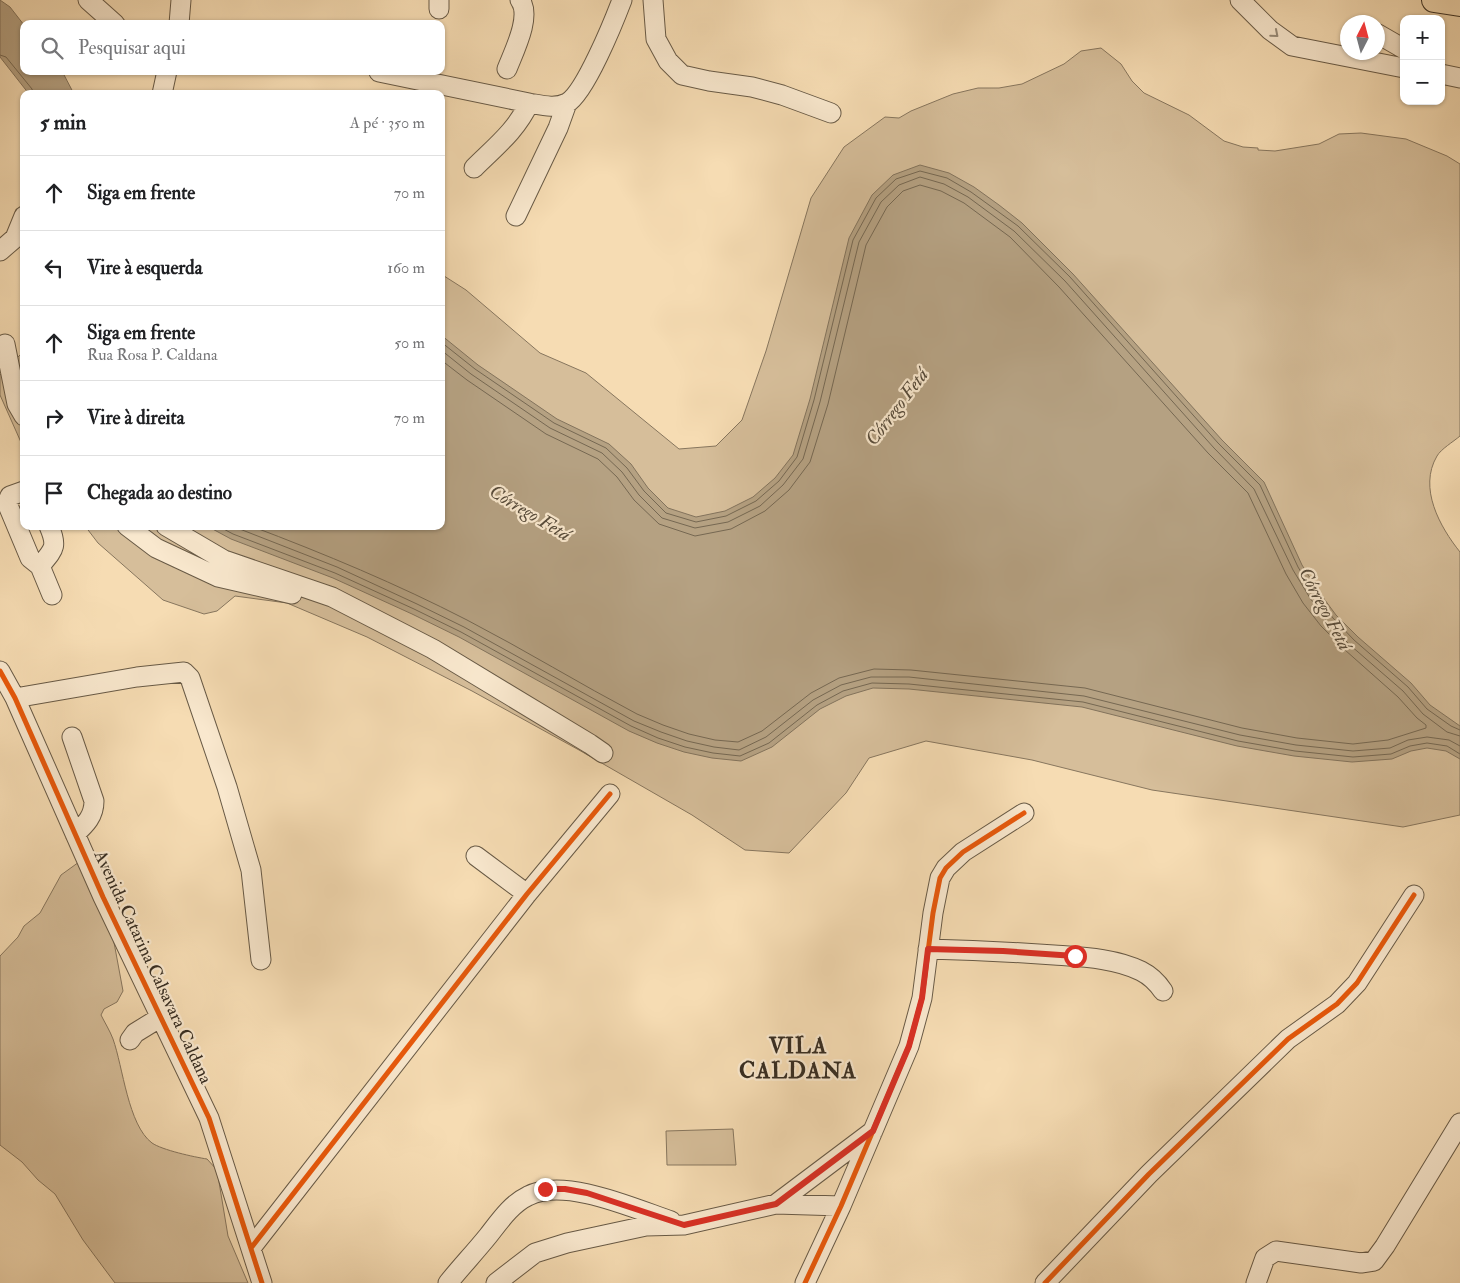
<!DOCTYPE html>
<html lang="pt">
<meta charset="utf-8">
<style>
:root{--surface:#fff;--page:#f6f6f6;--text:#202124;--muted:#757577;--line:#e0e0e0}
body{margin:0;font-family:"IM FELL Double Pica",serif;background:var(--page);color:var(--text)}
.controls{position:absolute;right:15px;top:15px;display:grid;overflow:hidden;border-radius:10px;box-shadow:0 1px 4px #0004}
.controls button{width:45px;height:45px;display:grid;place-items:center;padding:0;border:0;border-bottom:1px solid var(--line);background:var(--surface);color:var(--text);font:25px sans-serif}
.compass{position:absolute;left:1340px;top:15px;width:45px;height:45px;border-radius:50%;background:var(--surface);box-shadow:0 1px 4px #0004;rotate:6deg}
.stop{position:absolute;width:15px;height:15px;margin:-11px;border:4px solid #d93025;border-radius:50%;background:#fff}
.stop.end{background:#d93025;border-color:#fff;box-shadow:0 1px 5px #0008}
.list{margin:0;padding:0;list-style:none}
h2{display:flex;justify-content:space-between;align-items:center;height:65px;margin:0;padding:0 20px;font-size:21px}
h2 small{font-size:16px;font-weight:400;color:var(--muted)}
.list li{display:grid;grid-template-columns:32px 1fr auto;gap:15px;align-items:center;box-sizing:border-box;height:75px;padding:0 20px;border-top:1px solid var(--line)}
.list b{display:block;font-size:19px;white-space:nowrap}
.list p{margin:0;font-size:16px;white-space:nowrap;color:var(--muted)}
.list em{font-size:16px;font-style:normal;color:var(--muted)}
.icon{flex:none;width:28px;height:28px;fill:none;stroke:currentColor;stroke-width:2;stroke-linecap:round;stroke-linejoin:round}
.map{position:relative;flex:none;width:1460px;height:1283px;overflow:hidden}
.search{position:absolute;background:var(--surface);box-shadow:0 1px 4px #0004;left:20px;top:20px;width:425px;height:55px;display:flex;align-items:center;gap:12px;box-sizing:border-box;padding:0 18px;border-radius:10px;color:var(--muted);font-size:19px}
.panel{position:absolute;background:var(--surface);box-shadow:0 1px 4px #0004;left:20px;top:90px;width:425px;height:440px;border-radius:10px}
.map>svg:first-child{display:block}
.green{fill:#d6be9a;stroke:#87765e}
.water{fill:#b5a182;stroke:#83735c}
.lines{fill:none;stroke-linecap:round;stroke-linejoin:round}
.shore{stroke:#766852;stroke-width:1}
.minor-casing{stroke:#685a46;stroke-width:21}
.major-casing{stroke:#382e22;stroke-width:26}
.minor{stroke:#f9e8ce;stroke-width:19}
.major{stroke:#f6dcb3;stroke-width:24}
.cycleway-casing{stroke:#f9e8ce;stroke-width:8}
.cycleway{stroke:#e8590c;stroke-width:5}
.oneway{stroke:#988b78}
.route{stroke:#d93025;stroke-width:6}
.labels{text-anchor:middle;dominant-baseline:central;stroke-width:4.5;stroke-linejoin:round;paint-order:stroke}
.street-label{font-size:18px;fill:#382e22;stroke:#f9e8ce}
.water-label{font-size:19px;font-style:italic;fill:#574b3a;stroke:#f9e8ce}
.district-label{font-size:22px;font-weight:bold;letter-spacing:1px;fill:#382e22;stroke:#f9e8ce}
</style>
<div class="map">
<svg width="1460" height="1283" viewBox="0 0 1460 1283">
<rect width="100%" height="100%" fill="#f6dcb3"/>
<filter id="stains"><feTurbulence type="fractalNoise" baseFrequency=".004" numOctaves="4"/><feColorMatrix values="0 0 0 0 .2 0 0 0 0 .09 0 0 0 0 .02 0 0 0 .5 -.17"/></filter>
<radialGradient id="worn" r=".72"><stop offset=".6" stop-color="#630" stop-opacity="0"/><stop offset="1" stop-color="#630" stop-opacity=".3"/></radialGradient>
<path class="green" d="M1101 48 1121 64 1132 81 1144 93 1189 115 1224 141 1243 147 1258 148V150L1275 151 1319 144 1339 134 1361 133 1406 139 1447 156 1460 164V436C1453 442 1441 449 1437 456 1418 488 1440 527 1460 552V815L1403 827 1152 790 1032 760 926 741 869 758 846 793 789 853 745 850 692 815 579 750 472 691 367 637 287 603 235 596 217 611 204 614 163 600 98 543 85 526H441V274L466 290 540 353 586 373 679 449 716 446 742 420 766 351 811 198 844 147 885 117 899 118 911 111 953 94 978 88H999L1022 84 1064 64 1081 51Z
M24 351V449L0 395V375Z
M79 862 113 937 123 991 117 1002 104 1009 101 1015C105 1023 110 1031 113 1039 123 1067 128 1125 152 1143 162 1150 194 1157 207 1159L217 1170 228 1236 248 1283H115L83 1240 55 1194 38 1180 22 1162 0 1145V956L18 937 24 926 40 913 61 875Z
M733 1129 736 1165H667L666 1131Z"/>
<path class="water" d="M0 0 10 7 24 25V71H62L74 94H29L0 57Z
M920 165 949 173 974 187 999 205 1022 223 1073 274 1222 440 1264 482 1302 565 1319 592 1336 615 1358 637 1411 683 1430 705 1460 726V759L1446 751 1427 748 1411 751 1392 759 1352 762 1294 756 1237 746 1082 707 909 689 873 688 846 696 820 709 772 747 741 761 712 758 684 752 657 743 629 731 459 637 412 614 333 578 231 539 207 526H441V335L478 365 557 419 609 444 631 464 648 488 668 508 696 517 725 511 753 497 775 478 793 455 810 399 849 238 872 195 893 175Z"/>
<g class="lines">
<path class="shore" d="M0 55 6 57 32 89 33 94
M441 342 475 369 554 423 606 448 627 468 644 491 666 513 696 522 726 516 756 501 779 481 797 457 814 400 853 240 876 198 896 179 920 171 947 178 971 192 1018 226 1070 277 1218 443 1260 485 1298 567 1315 595 1333 618 1354 640 1408 687 1427 709 1451 726 1460 730
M441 350 471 374 550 428 602 453 622 472 639 495 662 518 695 528 728 522 760 506 783 485 803 459 820 402 859 242 881 202 899 185 920 177 944 184 968 197 1014 231 1065 281 1214 448 1254 489 1293 570 1310 598 1328 623 1350 645 1403 691 1423 714 1447 732 1460 736
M218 526 233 534 335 573 414 609 461 632 631 726 658 738 685 747 713 753 740 756 769 743 817 705 843 691 872 683 909 684 1083 702 1238 741 1295 751 1353 757 1391 754 1410 746 1427 743 1447 746 1460 754
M232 526 337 567 417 604 464 627 634 721 661 732 687 741 714 747 739 750 766 737 813 700 841 685 871 677H909L1084 696 1240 735 1296 745 1353 751 1390 748 1408 740 1427 737 1449 740 1460 746
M251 526C325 554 397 584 467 620 525 650 580 684 637 714L663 725 689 734 715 740 738 742 762 731 811 693 839 678 874 669 911 670 1085 688 1242 728 1297 738 1353 744 1388 740 1426 728V725L1417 718 1398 697 1345 650 1321 626 1303 603 1286 574 1248 493 1208 453 1059 287 1010 237 964 203 941 191 920 185 903 191 887 207 866 245 828 404 810 462 789 490 765 511 731 529 695 536 659 524 634 500 617 477 598 459 546 434 467 380 441 360"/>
<defs>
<path id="minor" d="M88 0 115 24
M439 0V9
M653 0 656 39 668 61 682 75 709 81 752 87 782 95 831 113
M1240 0 1270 30 1292 46 1404 68
M179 24 181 0
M1378 34 1404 49
M507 69C514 51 532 16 520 0
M379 72 529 103C541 105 555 109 567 103 585 93 614 21 622 0
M1441 74 1460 78
M162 94 167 71
M474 168C494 148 517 130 529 103
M516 216 558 128 567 103
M0 251 15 238 24 216
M5 344 17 404 24 416
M24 491 10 496 7 503 30 558 40 566 52 595
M127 526 156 548 218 577 292 594
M166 526 224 560 332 597 433 649 590 744 603 753
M40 566C54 549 58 547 49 526
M0 671 15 698 103 897 209 1118 262 1283
M15 698 137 677 184 672 190 678 227 787 251 870 261 960
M72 737 94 801C94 816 86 824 75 834
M476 856 527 894
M928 949C970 950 1012 952 1054 955 1082 957 1115 958 1141 971 1151 976 1157 982 1163 991
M130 1040 135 1033 161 1017
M776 1204 873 1131
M251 1248 527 894 610 794
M448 1283C461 1267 475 1252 488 1236 499 1222 511 1204 528 1196 564 1177 633 1208 671 1221
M496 1283 535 1253 567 1243 646 1226 684 1225 776 1204 841 1206
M805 1283 841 1206 909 1046 922 998 933 913 940 878 946 868 963 852 1024 813
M1045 1283 1149 1174 1288 1039 1337 1004 1357 983 1414 895
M1256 1283 1265 1258 1276 1251 1361 1263 1374 1261 1385 1246 1460 1123"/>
<path id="major" d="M1434 0 1460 4"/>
</defs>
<use href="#minor" class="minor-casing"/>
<use href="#major" class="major-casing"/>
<use href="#minor" class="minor"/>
<use href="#major" class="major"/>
<defs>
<path id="cycleway" d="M0 671 15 698 103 897 209 1118 262 1283
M251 1248 527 894 610 794
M805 1283 841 1206 909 1046 922 998 933 913 940 878 946 868 963 852 1024 813
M1045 1283 1149 1174 1288 1039 1337 1004 1357 983 1414 895"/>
</defs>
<use href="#cycleway" class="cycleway-casing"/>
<use href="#cycleway" class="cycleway"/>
</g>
<defs><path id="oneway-chevron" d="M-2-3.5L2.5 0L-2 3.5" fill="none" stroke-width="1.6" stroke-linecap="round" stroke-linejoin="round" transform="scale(1.25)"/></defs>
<use class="oneway" href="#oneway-chevron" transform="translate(1275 34) rotate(41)"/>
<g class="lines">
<path class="route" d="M545 1189H565L587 1193 684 1225 776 1204 873 1131 909 1046 922 998 928 949 1003 951 1075 956"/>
</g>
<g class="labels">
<g class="street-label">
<text transform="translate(153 967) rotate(65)">Avenida Catarina Calsavara Caldana</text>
</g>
<g class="water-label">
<text transform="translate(897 407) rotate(-53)">Córrego Fetá</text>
<text transform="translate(530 513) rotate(31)">Córrego Fetá</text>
<text transform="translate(1325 609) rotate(62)">Córrego Fetá</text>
</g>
<g class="district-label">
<text x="798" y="1046">VILA<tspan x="798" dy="25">CALDANA</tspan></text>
</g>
</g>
<rect width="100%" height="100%" filter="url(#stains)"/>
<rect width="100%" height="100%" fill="url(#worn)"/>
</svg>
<div class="controls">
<button>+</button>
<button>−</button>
</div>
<svg class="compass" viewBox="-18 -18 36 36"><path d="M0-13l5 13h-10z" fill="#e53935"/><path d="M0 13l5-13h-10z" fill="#757577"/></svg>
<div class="stop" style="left:1075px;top:956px"></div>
<div class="stop end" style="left:545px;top:1189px"></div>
<div class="search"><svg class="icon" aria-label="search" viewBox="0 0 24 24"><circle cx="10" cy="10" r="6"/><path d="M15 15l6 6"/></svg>Pesquisar aqui</div>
<section class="panel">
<h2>5 min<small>A pé · 350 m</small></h2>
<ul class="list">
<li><svg class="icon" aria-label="ahead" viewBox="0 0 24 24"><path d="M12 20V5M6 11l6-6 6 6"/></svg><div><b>Siga em frente</b></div><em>70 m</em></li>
<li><svg class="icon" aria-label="left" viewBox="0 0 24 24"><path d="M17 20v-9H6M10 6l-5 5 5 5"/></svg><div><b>Vire à esquerda</b></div><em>160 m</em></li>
<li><svg class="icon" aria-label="ahead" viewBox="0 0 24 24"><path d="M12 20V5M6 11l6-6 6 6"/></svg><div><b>Siga em frente</b><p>Rua Rosa P. Caldana</p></div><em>50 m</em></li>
<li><svg class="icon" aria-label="right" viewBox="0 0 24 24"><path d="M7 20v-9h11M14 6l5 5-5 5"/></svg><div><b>Vire à direita</b></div><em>70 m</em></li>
<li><svg class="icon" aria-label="arrive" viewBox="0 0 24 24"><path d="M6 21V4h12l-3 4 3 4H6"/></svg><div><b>Chegada ao destino</b></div></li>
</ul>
</section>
</div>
